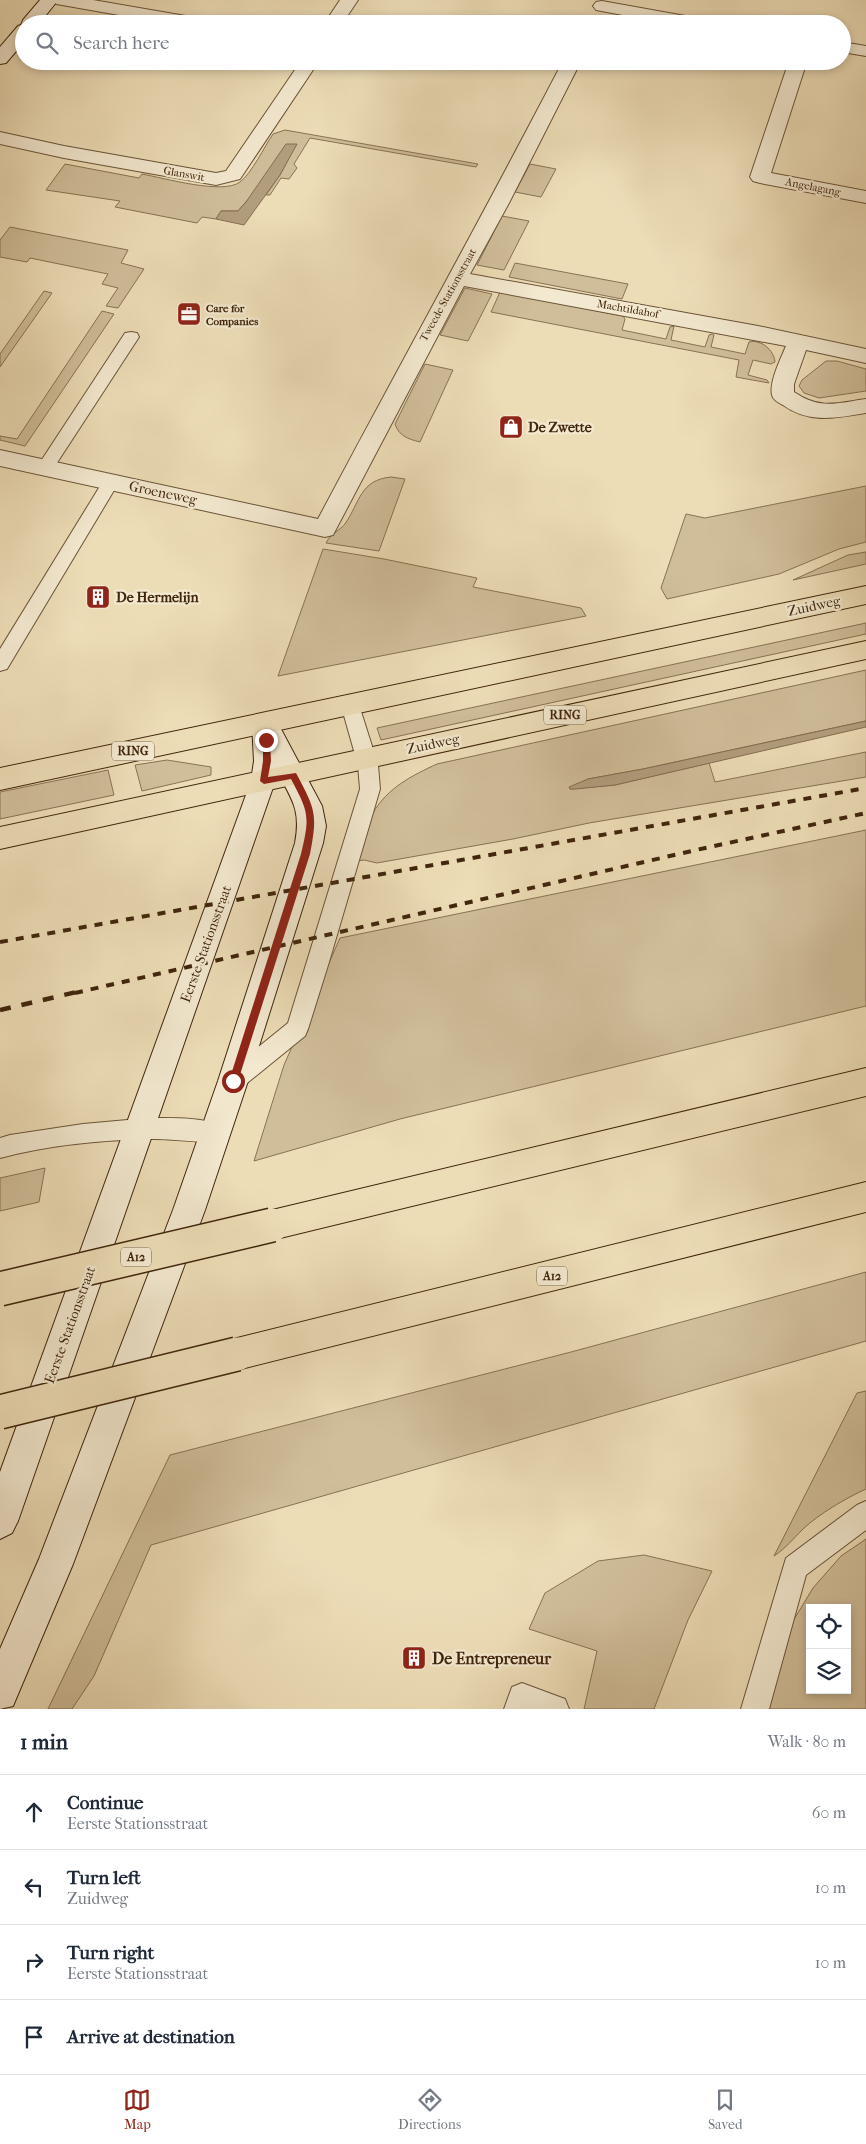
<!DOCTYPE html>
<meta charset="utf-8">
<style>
:root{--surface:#fff;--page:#f6f6f7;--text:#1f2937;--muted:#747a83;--line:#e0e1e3;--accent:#8f2418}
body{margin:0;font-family:"IM FELL French Canon",serif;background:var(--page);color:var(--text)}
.controls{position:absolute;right:15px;bottom:15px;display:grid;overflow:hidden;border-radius:0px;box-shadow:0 2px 8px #0003}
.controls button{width:45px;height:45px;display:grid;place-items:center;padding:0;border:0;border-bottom:1px solid var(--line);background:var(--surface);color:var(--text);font:25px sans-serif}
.stop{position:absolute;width:15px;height:15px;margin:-11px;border:4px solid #8f2418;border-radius:50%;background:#fff}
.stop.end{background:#8f2418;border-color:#fff;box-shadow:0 1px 5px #0008}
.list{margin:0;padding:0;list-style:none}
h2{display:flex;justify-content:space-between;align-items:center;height:65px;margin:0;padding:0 20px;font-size:21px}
h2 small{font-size:16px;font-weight:400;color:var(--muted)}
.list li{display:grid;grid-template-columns:32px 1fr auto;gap:15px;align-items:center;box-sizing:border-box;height:75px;padding:0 20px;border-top:1px solid var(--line)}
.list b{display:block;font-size:19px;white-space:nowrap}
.list p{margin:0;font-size:16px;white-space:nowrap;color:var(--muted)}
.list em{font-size:16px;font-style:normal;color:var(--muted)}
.icon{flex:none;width:28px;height:28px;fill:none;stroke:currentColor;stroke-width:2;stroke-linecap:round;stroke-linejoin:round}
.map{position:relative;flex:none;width:866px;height:1709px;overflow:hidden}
.search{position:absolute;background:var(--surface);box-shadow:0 2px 8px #0003;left:15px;right:15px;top:15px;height:55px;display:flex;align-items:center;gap:12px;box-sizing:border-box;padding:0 18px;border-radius:28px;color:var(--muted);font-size:19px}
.sheet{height:365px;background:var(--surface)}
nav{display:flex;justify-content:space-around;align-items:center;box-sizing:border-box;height:70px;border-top:1px solid var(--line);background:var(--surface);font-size:14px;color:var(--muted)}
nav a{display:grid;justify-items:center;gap:2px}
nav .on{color:var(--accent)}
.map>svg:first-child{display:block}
.green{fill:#d0be9a;stroke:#887253;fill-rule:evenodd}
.water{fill:#b29e7d;stroke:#846e50}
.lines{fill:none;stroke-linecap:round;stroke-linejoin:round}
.lane-casing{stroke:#6b5337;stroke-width:2}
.street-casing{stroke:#6b5337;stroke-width:2}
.secondary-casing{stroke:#40250c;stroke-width:2}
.primary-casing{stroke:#40250c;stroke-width:2}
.highway-casing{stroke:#40250c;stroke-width:2}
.lane{fill:#f3e9d0;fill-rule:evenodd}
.street{fill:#f3e9d0;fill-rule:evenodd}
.secondary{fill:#f3e9d0;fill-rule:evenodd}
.primary{fill:#edddb7;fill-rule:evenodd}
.highway{fill:#edddb7;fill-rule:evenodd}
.rail-far1{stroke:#40250c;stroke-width:4;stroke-dasharray:8 8;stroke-linecap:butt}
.rail{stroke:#40250c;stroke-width:4.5;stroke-dasharray:11 11;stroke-linecap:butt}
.highway-bridge-casing{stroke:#40250c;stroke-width:36;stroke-linecap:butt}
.highway-bridge{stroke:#edddb7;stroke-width:33}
.route{fill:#8f2418}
.labels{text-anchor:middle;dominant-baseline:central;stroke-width:4.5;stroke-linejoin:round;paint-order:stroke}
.far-street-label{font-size:11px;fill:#40250c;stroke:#f3e9d0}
.far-poi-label{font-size:11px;font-weight:bold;fill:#40250c;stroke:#f3e9d0;text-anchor:start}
.shield{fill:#f3e9d0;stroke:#766047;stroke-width:1}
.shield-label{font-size:12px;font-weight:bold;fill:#40250c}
.poi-label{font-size:14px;font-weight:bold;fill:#40250c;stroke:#f3e9d0;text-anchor:start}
.street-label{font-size:14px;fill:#40250c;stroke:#f3e9d0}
.near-poi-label{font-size:16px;font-weight:bold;fill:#40250c;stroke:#f3e9d0;text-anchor:start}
</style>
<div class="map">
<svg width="866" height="1709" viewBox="0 0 866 1709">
<rect width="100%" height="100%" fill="#edddb7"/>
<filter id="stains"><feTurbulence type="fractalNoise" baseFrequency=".004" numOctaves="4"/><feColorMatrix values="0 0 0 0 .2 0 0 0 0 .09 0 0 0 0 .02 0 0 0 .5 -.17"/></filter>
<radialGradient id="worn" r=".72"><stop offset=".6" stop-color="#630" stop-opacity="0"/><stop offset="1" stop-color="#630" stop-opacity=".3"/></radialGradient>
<path class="green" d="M285 130 478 164 476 167 310 138 294 164 297 168 289 179 281 178 270 195H266L280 175 296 144 238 211H221L216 219 202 217 197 223 115 207 120 201 46 190 65 164 139 178 142 174C164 178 223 195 240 182 252 173 264 147 273 134Z
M530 164 556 169 541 197 515 192Z
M502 216 529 221 504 270 477 265Z
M10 227 128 250 121 263 144 269 118 308 106 306 118 288 102 284 108 274 30 258 27 262 0 257V240Z
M515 263 628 284 622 299 509 277Z
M465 288 492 294 468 341 440 335Z
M44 291 52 293 0 367V354Z
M500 292 623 316 625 319 622 330 666 339 670 327 674 326 671 340 705 347 709 335 712 334 714 335 711 347 745 354 749 342C761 339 774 350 775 362L771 364 753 360 748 375 767 380 769 383 736 377 739 360 491 312Z
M102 311 114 314 25 446 0 440V436L17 439Z
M826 361H837L866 369V391L819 398 804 393 799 386 802 380Z
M425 364 453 370 420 442C408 439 399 436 395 424Z
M391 477 405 479 379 551 326 543C330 534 339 531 345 524 360 502 360 480 391 477Z
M866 486V542L839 549 779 574 667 599 661 588 686 514 705 518Z
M323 549 384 559 477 578 473 587 581 608 586 616 278 676Z
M866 552V564L793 580 848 555Z
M866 623V634L381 740 377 728Z
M866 670V721L643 769 588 779 570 789 615 785 709 763 715 782 866 752V777L589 823 513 839 377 863 364 860 357 861C362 846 366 827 373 813 387 788 413 775 437 764Z
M167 760 211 767V775L142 791 135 765Z
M108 770 114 795 0 819V792Z
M866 830V1006L400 1119 254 1161 284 1065 340 938Z
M45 1168 39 1202 0 1211V1178Z
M866 1272V1341L151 1545 94 1676 72 1709H48L170 1455 571 1352Z
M866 1391V1489C846 1498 819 1514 803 1529 793 1539 786 1548 774 1556L857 1393Z
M866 1539V1709H767L790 1626 813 1588 841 1556ZM810 1608H847V1690H810Z
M644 1555 712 1571 688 1620 654 1709H584L597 1651 529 1629 545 1593 598 1561Z"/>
<path class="water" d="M286 144H297L280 175 244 225 216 219 221 211H238L246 202Z
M866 721V727L615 785 575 789H570L569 787 588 779 643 769Z"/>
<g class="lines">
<defs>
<path id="lane" d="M131 332 137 333 139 337 51 472 45 474 39 472 37 468 39 464 125 333Z
M111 476 117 478 119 482 7 669 0 671V649L105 478Z
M350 698 357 700 359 705 378 765 380 789 329 962 308 1029 305 1036 241 1088 233 1091 225 1088 222 1081 225 1074 288 1023 360 789 358 765 341 705 343 700Z
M150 1118C174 1118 201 1117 224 1126L227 1133 224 1140C211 1145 170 1138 152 1139 102 1140 48 1145 0 1158V1138L10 1135 83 1124Z
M866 1501V1530L806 1575 769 1709H741L786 1558 857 1505Z
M522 1683 565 1699 569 1709H504L512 1687Z"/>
<path id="street" d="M53 0H93L203 19 209 20 212 24H170L62 5 56 4Z
M340 0H358L342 24H324Z
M602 1 702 19 708 20 711 24H671L596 10 593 6 596 2Z
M842 42 866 46V56L842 52Z
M301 61H319L240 179 216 185 64 158 0 144V132L64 146 216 173 226 171Z
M563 61H581L509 203 470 274 758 326 866 349V363L806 350 794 384V392C821 410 836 403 866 399V413C836 418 809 424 783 405 779 403 773 400 772 395 769 382 781 358 786 346L464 286 333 535 325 537 0 466V450L318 519C399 366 483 215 563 61Z
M789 61H807L771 173 866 191V203L760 183 753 181 750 177Z"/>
<path id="secondary" d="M40 0H58L39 24H24V42L6 63 0 64V47L18 26 21 25 23 20Z
M265 713 274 716 322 806 326 826 323 843 248 1081 205 1210 73 1564 13 1706 0 1709V1649L39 1559 173 1210 218 1081 295 843C301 811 293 801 278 773L18 1521 12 1533 0 1539V1472L251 781 254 761 252 723 256 716Z"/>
<path id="primary" d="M866 586V604L0 790V768Z
M866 641V659L0 849V827Z"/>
<path id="highway" d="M866 1068V1096L272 1240 261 1236 256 1225 261 1214 272 1210Z
M866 1182V1212L237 1370 225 1366 220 1354 225 1342 237 1338Z"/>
</defs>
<use href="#lane" class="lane-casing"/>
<use href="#street" class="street-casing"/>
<use href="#secondary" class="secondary-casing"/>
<use href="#primary" class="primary-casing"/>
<use href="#highway" class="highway-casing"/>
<use href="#lane" class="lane"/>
<use href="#street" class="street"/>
<use href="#secondary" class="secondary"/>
<use href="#primary" class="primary"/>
<use href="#highway" class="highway"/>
<path class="rail-far1" d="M0 942 866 788
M75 993 696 850 866 813"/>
<path class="rail" d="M0 1010 81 991"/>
<defs>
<path id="highway-bridge" d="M0 1289 272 1225
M0 1412 237 1354"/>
</defs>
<use href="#highway-bridge" class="highway-bridge-casing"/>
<use href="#highway-bridge" class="highway-bridge"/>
</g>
<path class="route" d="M266 737 270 740 271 761 268 777 296 773C315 809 318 813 310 854L238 1081 233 1085 229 1081 301 854C310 816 309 813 291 779L264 784 260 781 263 761V740Z"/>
<defs>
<symbol id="office-square" viewBox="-11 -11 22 22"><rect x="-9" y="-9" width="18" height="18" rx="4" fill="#8f2418" stroke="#f3e9d0"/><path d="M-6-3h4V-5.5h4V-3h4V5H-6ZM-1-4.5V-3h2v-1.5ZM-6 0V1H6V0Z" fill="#fff"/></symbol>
<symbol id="shop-square" viewBox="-11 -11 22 22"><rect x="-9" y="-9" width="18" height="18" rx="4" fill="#8f2418" stroke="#f3e9d0"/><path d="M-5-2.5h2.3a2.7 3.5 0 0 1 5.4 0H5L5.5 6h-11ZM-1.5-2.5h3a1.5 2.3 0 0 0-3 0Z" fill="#fff"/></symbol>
<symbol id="building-square" viewBox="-11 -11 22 22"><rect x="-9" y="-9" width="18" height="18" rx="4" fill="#8f2418" stroke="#f3e9d0"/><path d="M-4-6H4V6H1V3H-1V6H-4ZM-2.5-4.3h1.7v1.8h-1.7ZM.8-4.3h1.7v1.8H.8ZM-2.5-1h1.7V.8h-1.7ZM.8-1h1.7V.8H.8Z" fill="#fff"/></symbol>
</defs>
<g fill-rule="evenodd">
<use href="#office-square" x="175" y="300" width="28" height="28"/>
<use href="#shop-square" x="497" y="413" width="28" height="28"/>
<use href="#building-square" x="84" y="583" width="28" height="28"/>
<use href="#building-square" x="400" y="1644" width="28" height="28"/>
</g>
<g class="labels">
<g class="far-street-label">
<text transform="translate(184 174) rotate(10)">Glanswit</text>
<text transform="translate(813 187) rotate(11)">Angelagang</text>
<text transform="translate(448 295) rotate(-61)">Tweede Stationsstraat</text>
<text transform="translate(628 309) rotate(10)">Machtildahof</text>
</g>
<g class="far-poi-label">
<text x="206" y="308">Care for<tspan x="206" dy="13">Companies</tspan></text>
</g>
<g class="shield">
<rect x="544" y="705.5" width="42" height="19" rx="4"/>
<rect x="112" y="741.5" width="42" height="19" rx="4"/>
<rect x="121" y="1247.5" width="30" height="19" rx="4"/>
<rect x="537" y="1266.5" width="30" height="19" rx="4"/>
</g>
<g class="shield-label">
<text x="565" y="715">RING</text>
<text x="133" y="751">RING</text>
<text x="136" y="1257">A12</text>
<text x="552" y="1276">A12</text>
</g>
<g class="poi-label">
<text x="528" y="427">De Zwette</text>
<text x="116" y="597">De Hermelijn</text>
</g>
<g class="street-label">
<text transform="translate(163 493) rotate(12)">Groeneweg</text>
<text transform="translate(814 606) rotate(-12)">Zuidweg</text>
<text transform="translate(433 744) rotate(-12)">Zuidweg</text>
<text transform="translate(206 944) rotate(-70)">Eerste Stationsstraat</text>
<text transform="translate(70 1325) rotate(-70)">Eerste Stationsstraat</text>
</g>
<g class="near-poi-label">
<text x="432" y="1658">De Entrepreneur</text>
</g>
</g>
<rect width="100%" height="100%" filter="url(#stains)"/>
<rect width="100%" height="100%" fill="url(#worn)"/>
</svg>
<div class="controls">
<button><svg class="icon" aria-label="locate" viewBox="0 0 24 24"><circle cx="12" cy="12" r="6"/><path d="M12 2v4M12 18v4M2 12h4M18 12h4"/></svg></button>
<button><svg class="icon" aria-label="layers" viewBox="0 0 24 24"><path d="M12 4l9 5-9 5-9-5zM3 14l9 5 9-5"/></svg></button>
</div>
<div class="stop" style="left:233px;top:1081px"></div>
<div class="stop end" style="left:266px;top:740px"></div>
<div class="search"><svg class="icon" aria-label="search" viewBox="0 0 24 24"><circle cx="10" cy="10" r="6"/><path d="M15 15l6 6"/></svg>Search here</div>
</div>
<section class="sheet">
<h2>1 min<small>Walk · 80 m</small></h2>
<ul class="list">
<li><svg class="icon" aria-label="ahead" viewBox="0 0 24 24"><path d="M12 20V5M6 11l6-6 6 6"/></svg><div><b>Continue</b><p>Eerste Stationsstraat</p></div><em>60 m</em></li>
<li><svg class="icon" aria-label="left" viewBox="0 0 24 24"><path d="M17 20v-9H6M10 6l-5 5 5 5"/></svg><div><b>Turn left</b><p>Zuidweg</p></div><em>10 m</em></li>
<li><svg class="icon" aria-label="right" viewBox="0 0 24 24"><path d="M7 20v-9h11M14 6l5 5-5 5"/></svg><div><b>Turn right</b><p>Eerste Stationsstraat</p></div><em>10 m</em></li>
<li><svg class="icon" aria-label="arrive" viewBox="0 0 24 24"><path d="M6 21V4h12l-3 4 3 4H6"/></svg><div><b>Arrive at destination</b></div></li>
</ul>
</section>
<nav>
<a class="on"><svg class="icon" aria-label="map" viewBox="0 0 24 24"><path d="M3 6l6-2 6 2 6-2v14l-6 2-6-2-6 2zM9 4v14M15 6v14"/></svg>Map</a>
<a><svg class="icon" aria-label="directions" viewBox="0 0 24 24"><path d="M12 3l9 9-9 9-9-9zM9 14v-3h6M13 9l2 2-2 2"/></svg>Directions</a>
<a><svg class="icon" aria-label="saved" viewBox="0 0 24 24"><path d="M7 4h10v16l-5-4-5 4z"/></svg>Saved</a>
</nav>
